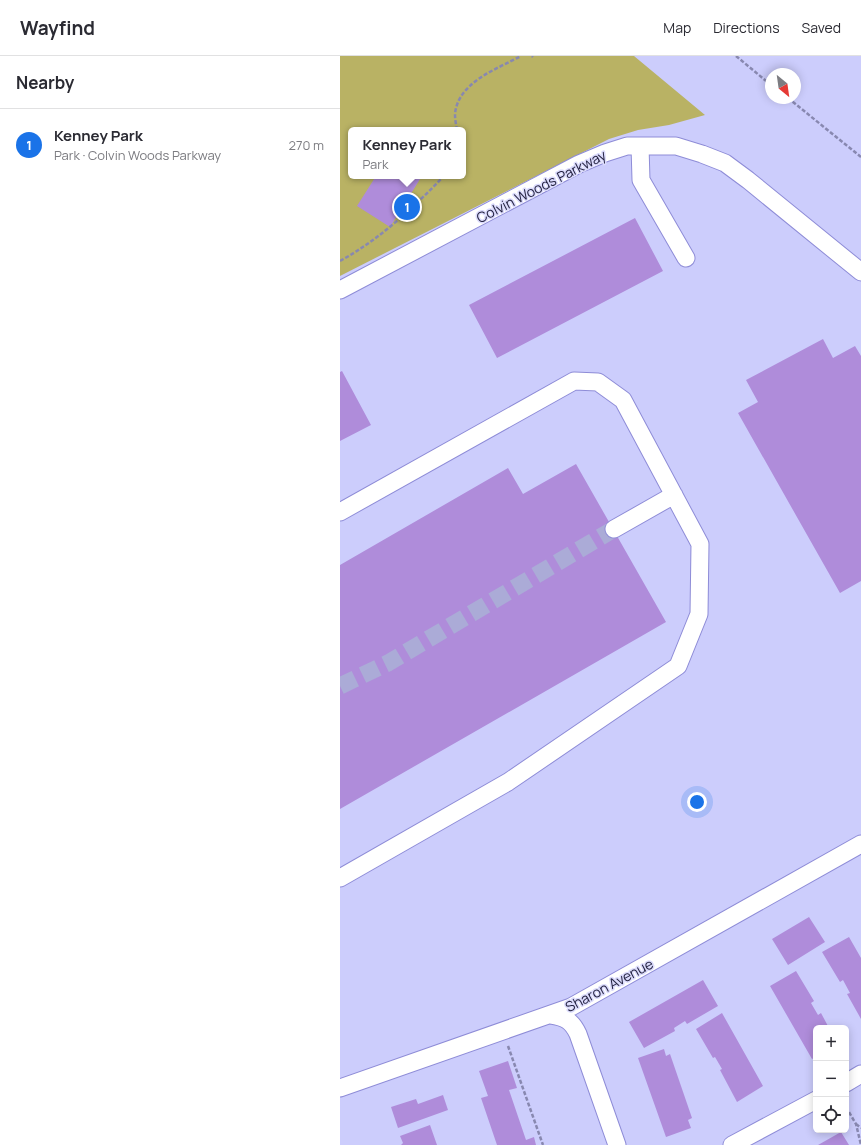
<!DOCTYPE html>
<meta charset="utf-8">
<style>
:root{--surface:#fff;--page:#f7f7f7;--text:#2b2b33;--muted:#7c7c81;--line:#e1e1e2;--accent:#1a73e8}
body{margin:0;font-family:Manrope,sans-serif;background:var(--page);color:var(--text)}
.controls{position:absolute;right:12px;bottom:12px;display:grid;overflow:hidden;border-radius:6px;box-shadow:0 2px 10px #0003}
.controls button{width:36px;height:36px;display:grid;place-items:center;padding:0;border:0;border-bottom:1px solid var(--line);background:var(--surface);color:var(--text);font:20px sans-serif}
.compass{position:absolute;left:425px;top:12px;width:36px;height:36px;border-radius:50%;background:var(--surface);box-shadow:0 2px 10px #0003;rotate:151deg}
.you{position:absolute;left:357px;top:746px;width:14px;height:14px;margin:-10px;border:3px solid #fff;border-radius:50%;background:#1a73e8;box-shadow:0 0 0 6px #1a73e833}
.badge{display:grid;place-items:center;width:26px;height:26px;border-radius:50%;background:var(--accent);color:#fff;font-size:13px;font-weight:700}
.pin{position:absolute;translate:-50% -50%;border:2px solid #fff;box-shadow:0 1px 4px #0006}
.popup{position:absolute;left:8px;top:71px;width:118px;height:52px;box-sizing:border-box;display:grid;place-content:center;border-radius:6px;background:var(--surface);filter:drop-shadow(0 1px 3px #0005);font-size:13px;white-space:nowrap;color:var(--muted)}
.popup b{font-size:15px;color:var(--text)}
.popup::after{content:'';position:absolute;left:50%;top:100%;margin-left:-8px;border:8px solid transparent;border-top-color:var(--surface)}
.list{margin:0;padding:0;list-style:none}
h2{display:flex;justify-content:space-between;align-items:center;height:52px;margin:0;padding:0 16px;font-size:17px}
h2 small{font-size:13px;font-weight:400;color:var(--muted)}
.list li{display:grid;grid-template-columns:26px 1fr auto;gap:12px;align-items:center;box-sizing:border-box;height:72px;padding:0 16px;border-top:1px solid var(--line)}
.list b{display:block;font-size:15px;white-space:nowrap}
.list p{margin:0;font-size:13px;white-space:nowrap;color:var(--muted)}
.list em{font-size:13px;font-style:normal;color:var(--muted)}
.icon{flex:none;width:22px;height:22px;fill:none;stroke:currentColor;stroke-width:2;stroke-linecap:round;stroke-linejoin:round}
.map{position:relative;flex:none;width:521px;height:1089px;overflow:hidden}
header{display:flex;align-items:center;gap:24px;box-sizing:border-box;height:56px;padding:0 20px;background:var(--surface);border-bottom:1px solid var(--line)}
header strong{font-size:19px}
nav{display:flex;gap:22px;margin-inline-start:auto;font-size:14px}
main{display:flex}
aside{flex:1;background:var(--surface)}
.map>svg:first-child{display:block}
.green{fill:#b9b264;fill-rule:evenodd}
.building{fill:#af8cda}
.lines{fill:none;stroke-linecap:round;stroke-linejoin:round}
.minor-tunnel{stroke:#ababd7;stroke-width:17;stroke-dasharray:17 8;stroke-linecap:butt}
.minor-casing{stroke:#8e8cd7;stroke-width:19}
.path{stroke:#8888b0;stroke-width:2.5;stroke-dasharray:4 2;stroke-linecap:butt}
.minor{stroke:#fff;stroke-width:17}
.labels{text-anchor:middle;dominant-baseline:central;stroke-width:3;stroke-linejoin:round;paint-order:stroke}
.street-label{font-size:14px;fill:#252442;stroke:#dbdbfc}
</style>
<header>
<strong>Wayfind</strong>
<nav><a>Map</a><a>Directions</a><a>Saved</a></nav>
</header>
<main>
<aside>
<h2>Nearby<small></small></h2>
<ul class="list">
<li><span class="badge">1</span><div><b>Kenney Park</b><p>Park · Colvin Woods Parkway</p></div><em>270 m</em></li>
</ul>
</aside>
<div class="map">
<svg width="521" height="1089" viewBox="0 0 521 1089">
<rect width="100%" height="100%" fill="#cccdfc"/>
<path class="green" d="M0 0H294L365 59 329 69 298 74 269 83 0 220ZM11 74H123V120H11Z"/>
<path class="building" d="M36 120H82L50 171 17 150Z
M295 162 323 215 157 302 129 249Z
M483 283 493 302 515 290 521 300V525L500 537 398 357 418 346 406 324Z
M2 315 31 369 0 385V316Z
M236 408 326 566 0 753V509L168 412 183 438Z
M469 861 485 886 448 909 432 883Z
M509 881 521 902V963L507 938 510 937 503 924 500 926 482 896Z
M456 915 474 945 471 947 478 959 481 957 489 972H476V1001L472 1003 430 930Z
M363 924 378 950 347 968 345 965 334 972 335 975 304 992 289 966Z
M382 957 423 1030 397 1046 380 1014 382 1013 375 1001 373 1002 356 973Z
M324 993 326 1000 330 998 352 1062 348 1064 351 1072 326 1081 298 1002Z
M168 1005 177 1032 169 1034 186 1084 194 1081 196 1089H157L141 1042 148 1040 139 1015Z
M103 1039 108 1054 58 1072 51 1051 76 1043 78 1048Z
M90 1069 97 1089H61L63 1087 60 1080Z
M501 1076 509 1089H478Z"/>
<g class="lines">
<path class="minor-tunnel" d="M0 630 48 607 274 473"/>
<defs>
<path id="minor" d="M300 90 301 124 346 202
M0 234 239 108 265 97 287 90H336L362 98 385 107 408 124 521 216
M0 456 234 325 258 326 283 344 360 488 359 558 338 610 168 726 0 822
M274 473 334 439
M211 959C225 961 232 965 238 978L277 1089
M506 1027 521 1018
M0 1032 231 951 521 788
M392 1089 476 1044"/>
</defs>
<use href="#minor" class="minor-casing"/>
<path class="path" d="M192 0 193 1
M396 0 431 29
M448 42 521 101
M117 74C116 69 115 63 115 58 118 26 157 13 181 0
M0 205C40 183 72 153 104 120
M168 990 203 1089
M506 1051 516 1068 521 1089
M516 1068 521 1072"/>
<use href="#minor" class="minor"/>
</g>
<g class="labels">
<g class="street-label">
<text transform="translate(201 130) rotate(-27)">Colvin Woods Parkway</text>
<text transform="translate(269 929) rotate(-28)">Sharon Avenue</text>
</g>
</g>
</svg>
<div class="controls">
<button>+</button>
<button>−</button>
<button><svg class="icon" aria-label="locate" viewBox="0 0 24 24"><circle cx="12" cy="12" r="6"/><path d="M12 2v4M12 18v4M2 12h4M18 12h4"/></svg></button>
</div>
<svg class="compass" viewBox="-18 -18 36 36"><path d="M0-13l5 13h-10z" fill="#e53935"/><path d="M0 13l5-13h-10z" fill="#7c7c81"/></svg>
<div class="you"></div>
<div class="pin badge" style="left:67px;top:151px">1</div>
<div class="popup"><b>Kenney Park</b>Park</div>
</div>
</main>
